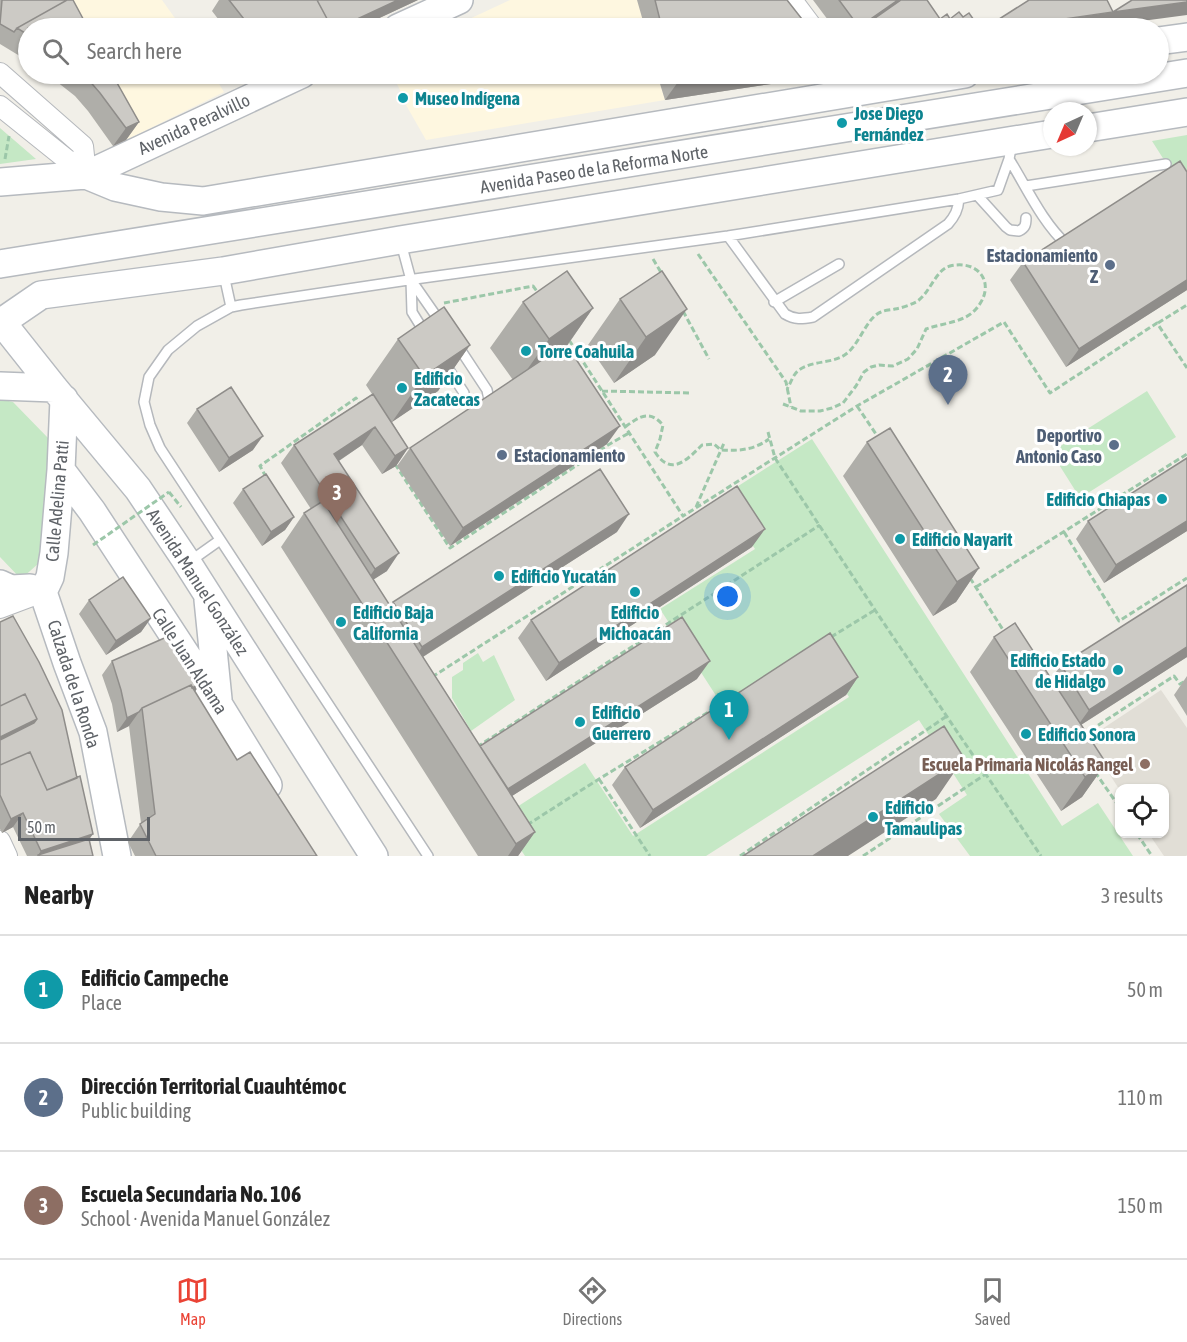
<!DOCTYPE html>
<meta charset="utf-8">
<style>
:root{--surface:#fff;--page:#f6f6f6;--text:#222;--muted:#767676;--line:#e0e0e0;--accent:#ea4335}
body{margin:0;font-family:"Asap Condensed",sans-serif;background:var(--page);color:var(--text)}
.controls{position:absolute;right:18px;bottom:18px;display:grid;overflow:hidden;border-radius:12px;box-shadow:0 2px 4px #0004}
.controls button{width:54px;height:54px;display:grid;place-items:center;padding:0;border:0;border-bottom:2px solid var(--line);background:var(--surface);color:var(--text);font:30px sans-serif}
.compass{position:absolute;left:1043px;top:102px;width:54px;height:54px;border-radius:50%;background:var(--surface);box-shadow:0 2px 4px #0004;rotate:224deg}
.scale{position:absolute;left:18px;bottom:15px;width:132px;box-sizing:border-box;padding-left:6px;border:3px solid #5f6368;border-top:0;font-size:16px;line-height:21px;white-space:nowrap;color:#5f6368;-webkit-text-stroke:4px #fff;paint-order:stroke}
.you{position:absolute;left:728px;top:597px;width:21px;height:21px;margin:-15px;border:4px solid #fff;border-radius:50%;background:#1a73e8;box-shadow:0 0 0 9px #1a73e833}
.badge{display:grid;place-items:center;width:39px;height:39px;border-radius:50%;background:var(--accent);color:#fff;font-size:20px;font-weight:700}
.pin{position:absolute;translate:-50% -50px;filter:drop-shadow(0 2px 3px #0008)}
.pin::after{content:'';position:absolute;top:32px;width:21px;height:18px;background:inherit;clip-path:polygon(0 0,100% 0,50% 100%)}
.list{margin:0;padding:0;list-style:none}
h2{display:flex;justify-content:space-between;align-items:center;height:78px;margin:0;padding:0 24px;font-size:26px}
h2 small{font-size:20px;font-weight:400;color:var(--muted)}
.list li{display:grid;grid-template-columns:39px 1fr auto;gap:18px;align-items:center;box-sizing:border-box;height:108px;padding:0 24px;border-top:2px solid var(--line)}
.list b{display:block;font-size:22px;white-space:nowrap}
.list p{margin:0;font-size:20px;white-space:nowrap;color:var(--muted)}
.list em{font-size:20px;font-style:normal;color:var(--muted)}
.icon{flex:none;width:33px;height:33px;fill:none;stroke:currentColor;stroke-width:2;stroke-linecap:round;stroke-linejoin:round}
.map{position:relative;flex:none;width:1187px;height:856px;overflow:hidden}
.search{position:absolute;background:var(--surface);box-shadow:0 2px 4px #0004;left:18px;right:18px;top:18px;height:66px;display:flex;align-items:center;gap:15px;box-sizing:border-box;padding:0 21px;border-radius:33px;color:var(--muted);font-size:22px}
.sheet{height:402px;background:var(--surface)}
nav{display:flex;justify-content:space-around;align-items:center;box-sizing:border-box;height:84px;border-top:2px solid var(--line);background:var(--surface);font-size:16px;color:var(--muted)}
nav a{display:grid;justify-items:center;gap:3px}
nav .on{color:var(--accent)}
.map>svg:first-child{display:block}
.commercial{fill:#fef7e0}
.education{fill:#e1ded6}
.green{fill:#c5e8c5}
.lines{fill:none;stroke-linecap:round;stroke-linejoin:round}
.lane-casing{stroke:#b5b8bc;stroke-width:12}
.street-casing{stroke:#b5b8bc;stroke-width:22}
.secondary-casing{stroke:#b6babf;stroke-width:30}
.path{stroke:#9cc7a9;stroke-width:3;stroke-dasharray:6 3;stroke-linecap:butt}
.lane{stroke:#fff;stroke-width:9}
.street{stroke:#fff;stroke-width:20}
.secondary{stroke:#fff;stroke-width:27}
.path-bridge{stroke:#9cc7a9;stroke-width:3;stroke-dasharray:6 3;stroke-linecap:butt}
.wall{fill:#afaea9}
.shaded-wall{fill:#8f8d8a}
.building{fill:#cccac5;stroke:#8f8d8a;stroke-width:1.5}
.culture-dot{fill:#0f9aa8;stroke:#fff;stroke-width:2}
.service-dot{fill:#5c6f8a;stroke:#fff;stroke-width:2}
.education-dot{fill:#8d6e63;stroke:#fff;stroke-width:2}
.labels{text-anchor:middle;dominant-baseline:central;stroke-width:6;stroke-linejoin:round;paint-order:stroke}
.culture-label{font-size:18px;font-weight:bold;fill:#0d838f;stroke:#fff;text-anchor:start}
.street-label{font-size:18px;fill:#5f6368;stroke:#fff}
.service-label{font-size:18px;font-weight:bold;fill:#4e5e75;stroke:#fff;text-anchor:end}
.education-label{font-size:18px;font-weight:bold;fill:#785e54;stroke:#fff;text-anchor:end}
</style>
<div class="map">
<svg width="1187" height="856" viewBox="0 0 1187 856">
<rect width="100%" height="100%" fill="#f1efe8"/>
<path class="commercial" d="M50 0H162L182 28H66Z
M510 0H638L645 28H450Z
M90 74H213L224 92 126 140Z
M392 74H657L665 100 426 140 406 105 407 104Z"/>
<path class="education" d="M1161 690 1187 728V855L1186 856H1164L1149 834H1164V788L1119 789 1087 739Z"/>
<path class="green" d="M0 128 36 159 0 164Z
M1187 135V196L1152 141Z
M1147 391 1176 437 1080 498 1051 452Z
M0 399 13 402 49 439 39 563 21 579 0 557Z
M812 439 1062 826 1098 803 1133 856H970L939 814 967 795 919 720 706 856H525L500 818 585 763 633 836 849 697 818 648 724 708 660 609 755 549 721 497Z
M478 653 483 662 494 655 515 700 471 731 452 698V677L463 670V663Z"/>
<g class="lines">
<defs>
<path id="lane" d="M1009 159C1027 188 1042 222 1067 245
M1026 186 1166 164
M977 195 1006 227 1010 230 1019 231C1025 228 1026 225 1026 218
M728 236 785 314C795 320 802 319 813 317L948 224C955 216 958 210 959 199
M401 243 411 280
M224 275 231 307
M774 302 839 264
M425 333 412 312 411 280 441 323
M458 346 487 390 489 400 485 406
M444 362 464 393
M189 562 220 540
M428 856 160 448 150 425 144 402 149 377 168 350 197 326 231 307 241 305 415 279 728 236 959 199 998 190 1009 159 1012 143"/>
<path id="street" d="M792 0 813 28
M0 73 83 146 86 175
M0 106 86 175
M0 608 40 593
M0 841 7 856"/>
<path id="secondary" d="M398 28 459 0
M1158 41 1187 37
M1088 128 1187 112
M86 175 115 187 161 197 203 201 965 74
M0 182 86 175 302 74
M0 264 1187 73
M0 320 54 388 138 489 185 559 374 856
M0 323 41 295 223 271 400 240 1052 134
M0 386 54 388
M61 470 92 511 219 705 268 785
M0 584 11 589 30 588 43 592
M43 592 67 663 93 732 117 856
M43 592 50 577 54 553 61 470 64 399
M208 600 218 699"/>
</defs>
<use href="#lane" class="lane-casing"/>
<use href="#street" class="street-casing"/>
<use href="#secondary" class="secondary-casing"/>
<path class="path" d="M5 159 9 136
M698 254 786 382 791 407
M653 259 662 274
M444 303 533 286 539 294
M683 311 709 359
M1158 323 1187 305
M569 340 683 516 857 406 1004 322 1050 393 1157 323 1187 368
M602 391 690 393
M783 404 801 411H820L832 408 843 403 856 386 864 372 871 367 879 365 893 366 908 359 917 349 926 329C942 323 964 323 976 309 997 285 980 259 950 266 935 270 930 294 916 302 910 305 902 308 895 309 891 310 885 310 881 312 866 318 860 344 846 354 833 364 813 360 799 370 793 374 791 383 787 389
M857 406 878 437
M625 427C639 417 649 409 663 425L660 439 655 452C671 477 687 460 702 445L714 444 721 450C739 451 754 450 769 439
M768 432 775 458 875 610 1041 856
M395 464 450 548 608 445 629 433
M266 477 260 466 356 398 360 404
M169 492 181 507
M696 507 724 443
M1064 532 1119 621 1187 578
M970 578 1005 633
M976 587 1187 454
M831 637 875 610
M432 677 683 516
M1083 735 1174 676 1180 684 1187 680
M477 747 820 525
M1095 772 1120 808
M599 779 650 856
M527 825 599 779 712 710
M1137 834 1152 856
M740 856 947 716
M863 856 986 774"/>
<use href="#lane" class="lane"/>
<use href="#street" class="street"/>
<use href="#secondary" class="secondary"/>
<path class="path-bridge" d="M93 545 169 492"/>
</g>
<path class="wall" d="M0 0H73L28 28V61L0 44Z
M219 0H418L358 28H225L212 11Z
M637 0H787L809 28H645Z
M813 0H927L940 19H950L963 17 976 23 982 28H834Z
M47 74H112L139 122 126 140 113 146 88 111 75 96Z
M657 74H819H818L771 84 665 100Z
M1187 172V290L1066 367 1010 280 1023 262Z
M662 271 655 355 614 383 588 345 620 299Z
M523 302 593 308 567 346 607 444 450 546 397 466 410 448 513 380 490 348Z
M398 339 470 345 438 391 392 422 408 448 396 466 382 474 362 445 339 461 387 571 373 579 390 606 393 602 617 532 423 657 480 746 697 679 512 796 535 832 518 856H478L281 547 304 513 311 509 281 463 294 445 372 394 366 385Z
M197 409 253 450 219 472 187 423Z
M867 442 979 568 956 602 933 616 843 476Z
M243 489 294 517 285 530 262 546 233 503Z
M1088 521 1187 531 1104 583 1076 539Z
M752 547 546 681 518 638 531 620Z
M1187 585V657L1081 725 1106 763 1082 797 1061 811 970 672 994 637 1051 679 1061 665Z
M89 600 151 618 141 632 106 655 79 614Z
M0 622 89 839 93 856H27L13 827 2 833 0 829Z
M112 661 195 692 237 760 317 856H135L128 842 141 823 129 726 117 732 112 704 102 675Z
M1187 676V716L1174 695Z
M858 677 846 695 640 828 612 785 625 767Z"/>
<path class="shaded-wall" d="M398 0H418L358 28H338Z
M898 0H909L870 28H859Z
M1187 2V15L1104 26 1113 12Z
M1113 12 1104 26 1088 28H1003Z
M734 74H819H818L771 84 665 100 678 82Z
M139 122 126 140 113 146 126 128Z
M1187 280V290L1066 367 1079 349Z
M593 308 561 354 516 385 549 339Z
M687 309 655 355 614 383 646 337Z
M470 345 438 391 392 422 424 376Z
M620 426 607 444 450 546 463 528Z
M375 427 362 445 322 472 334 454Z
M263 436 253 450 219 472 229 458Z
M408 448 396 466 382 474 395 456Z
M629 514 617 532 410 665 422 647Z
M294 517 285 530 262 546 271 532Z
M1187 521V531L1104 583 1116 565Z
M765 529 752 547 546 681 559 663Z
M399 553 387 571 362 587 375 569Z
M979 568 956 602 933 616 957 582Z
M151 618 141 632 106 655 116 641Z
M1187 647V657L1076 728 1089 710Z
M710 661 697 679 493 808 504 791Z
M858 677 846 695 640 828 653 810Z
M200 684 191 698 142 711Z
M139 712 129 726 117 732 127 718Z
M37 719 27 732 0 746V737Z
M964 758 936 799 848 856H813Z
M1106 763 1082 797 1061 811 1085 777Z
M23 813 13 827 2 833 11 819Z
M535 832 518 856H508L516 844Z
M93 834 83 848 38 855 41 851Z"/>
<path class="building" d="M2 0H67L17 28 14 32 0 24Z
M67 0H73L88 28H28V35L17 28Z
M229 0H317L332 28H251Z
M317 0H398L338 28H332Z
M655 0H787L809 28H662Z
M839 0H898L859 27Z
M901 0H927L940 19 947 14 950 19 959 12 963 17 969 13 976 23 982 28H861Z
M1029 0H1107L1113 12 1003 28H985Z
M1132 0H1187V2L1113 12Z
M81 74H112L139 122 126 128 100 93 87 78Z
M675 74H734L678 82Z
M1180 161 1187 172V280L1079 349 1023 262Z
M567 271 593 308 549 339 523 302Z
M662 271 687 309 646 337 620 299Z
M444 307 470 345 424 376 398 339Z
M566 344 620 426 463 528 410 448Z
M231 387 263 436 229 458 197 409Z
M373 394 408 448 395 456 375 427 334 454 399 553 375 569 294 445Z
M890 428 979 568 957 582 867 442Z
M1187 458V521L1116 565 1088 521Z
M600 469 629 514 422 647 393 602Z
M266 474 294 517 271 532 243 489Z
M737 486 765 529 559 663 531 620Z
M323 501 535 832 516 844 304 513Z
M123 577 151 618 116 641 89 600Z
M1187 585V647L1089 710 1061 665Z
M13 616 39 662 62 710 77 778 47 790 30 752 0 765V740L34 723 37 719 25 694 0 706V622Z
M682 617 710 661 508 789 480 746Z
M1015 623 1106 763 1085 777 994 637Z
M830 633 858 677 653 810 625 767Z
M169 636 200 684 192 688 191 685 142 708 139 712 127 718 121 690 112 661Z
M191 685 237 760 250 752 317 856H156L140 824 155 814 142 708Z
M25 694 37 719 0 737V706Z
M944 726 964 758 813 856H743Z
M30 752 47 790 80 776 93 834 41 851 23 813 11 819 0 795V765Z
M89 839 93 856H38V855Z"/>
<g class="culture-dot">
<circle cx="403" cy="98" r="6"/>
<circle cx="842" cy="123" r="6"/>
<circle cx="526" cy="351" r="6"/>
<circle cx="402" cy="388" r="6"/>
<circle cx="1162" cy="499" r="6"/>
<circle cx="900" cy="539" r="6"/>
<circle cx="499" cy="576" r="6"/>
<circle cx="635" cy="592" r="6"/>
<circle cx="341" cy="622" r="6"/>
<circle cx="1118" cy="670" r="6"/>
<circle cx="580" cy="722" r="6"/>
<circle cx="1026" cy="734" r="6"/>
<circle cx="873" cy="817" r="6"/>
</g>
<g class="service-dot">
<circle cx="1110" cy="265" r="6"/>
<circle cx="1114" cy="445" r="6"/>
<circle cx="502" cy="455" r="6"/>
</g>
<circle class="education-dot" cx="1145" cy="764" r="6"/>
<g class="labels">
<g class="culture-label">
<text x="415" y="98">Museo Indígena</text>
<text x="854" y="113">Jose Diego<tspan x="854" dy="21">Fernández</tspan></text>
<text x="538" y="351">Torre Coahuila</text>
<text x="414" y="378">Edificio<tspan x="414" dy="21">Zacatecas</tspan></text>
<text x="1150" y="499" text-anchor="end">Edificio Chiapas</text>
<text x="912" y="539">Edificio Nayarit</text>
<text x="511" y="576">Edificio Yucatán</text>
<text x="353" y="612">Edificio Baja<tspan x="353" dy="21">California</tspan></text>
<text x="635" y="612" text-anchor="middle">Edificio<tspan x="635" dy="21">Michoacán</tspan></text>
<text x="1106" y="660" text-anchor="end">Edificio Estado<tspan x="1106" dy="21">de Hidalgo</tspan></text>
<text x="592" y="712">Edificio<tspan x="592" dy="21">Guerrero</tspan></text>
<text x="1038" y="734">Edificio Sonora</text>
<text x="885" y="807">Edificio<tspan x="885" dy="21">Tamaulipas</tspan></text>
</g>
<g class="street-label">
<text transform="translate(194 124) rotate(-25)">Avenida Peralvillo</text>
<text transform="translate(594 169) rotate(-9)">Avenida Paseo de la Reforma Norte</text>
<text transform="translate(57 501) rotate(-85)">Calle Adelina Patti</text>
<text transform="translate(198 582) rotate(57)">Avenida Manuel González</text>
<text transform="translate(190 661) rotate(57)">Calle Juan Aldama</text>
<text transform="translate(74 684) rotate(72)">Calzada de la Ronda</text>
</g>
<g class="service-label">
<text x="1098" y="255">Estacionamiento<tspan x="1098" dy="21">Z</tspan></text>
<text x="1102" y="435">Deportivo<tspan x="1102" dy="21">Antonio Caso</tspan></text>
<text x="514" y="455" text-anchor="start">Estacionamiento</text>
</g>
<g class="education-label">
<text x="1133" y="764">Escuela Primaria Nicolás Rangel</text>
</g>
</g>
</svg>
<div class="controls">
<button><svg class="icon" aria-label="locate" viewBox="0 0 24 24"><circle cx="12" cy="12" r="6"/><path d="M12 2v4M12 18v4M2 12h4M18 12h4"/></svg></button>
</div>
<svg class="compass" viewBox="-18 -18 36 36"><path d="M0-13l5 13h-10z" fill="#e53935"/><path d="M0 13l5-13h-10z" fill="#767676"/></svg>
<div class="scale">50 m</div>
<div class="you"></div>
<div class="pin badge" style="left:729px;top:740px;background:#0f9aa8">1</div>
<div class="pin badge" style="left:948px;top:405px;background:#5c6f8a">2</div>
<div class="pin badge" style="left:337px;top:523px;background:#8d6e63">3</div>
<div class="search"><svg class="icon" aria-label="search" viewBox="0 0 24 24"><circle cx="10" cy="10" r="6"/><path d="M15 15l6 6"/></svg>Search here</div>
</div>
<section class="sheet">
<h2>Nearby<small>3 results</small></h2>
<ul class="list">
<li><span class="badge" style="background:#0f9aa8">1</span><div><b>Edificio Campeche</b><p>Place</p></div><em>50 m</em></li>
<li><span class="badge" style="background:#5c6f8a">2</span><div><b>Dirección Territorial Cuauhtémoc</b><p>Public building</p></div><em>110 m</em></li>
<li><span class="badge" style="background:#8d6e63">3</span><div><b>Escuela Secundaria No. 106</b><p>School · Avenida Manuel González</p></div><em>150 m</em></li>
</ul>
</section>
<nav>
<a class="on"><svg class="icon" aria-label="map" viewBox="0 0 24 24"><path d="M3 6l6-2 6 2 6-2v14l-6 2-6-2-6 2zM9 4v14M15 6v14"/></svg>Map</a>
<a><svg class="icon" aria-label="directions" viewBox="0 0 24 24"><path d="M12 3l9 9-9 9-9-9zM9 14v-3h6M13 9l2 2-2 2"/></svg>Directions</a>
<a><svg class="icon" aria-label="saved" viewBox="0 0 24 24"><path d="M7 4h10v16l-5-4-5 4z"/></svg>Saved</a>
</nav>
